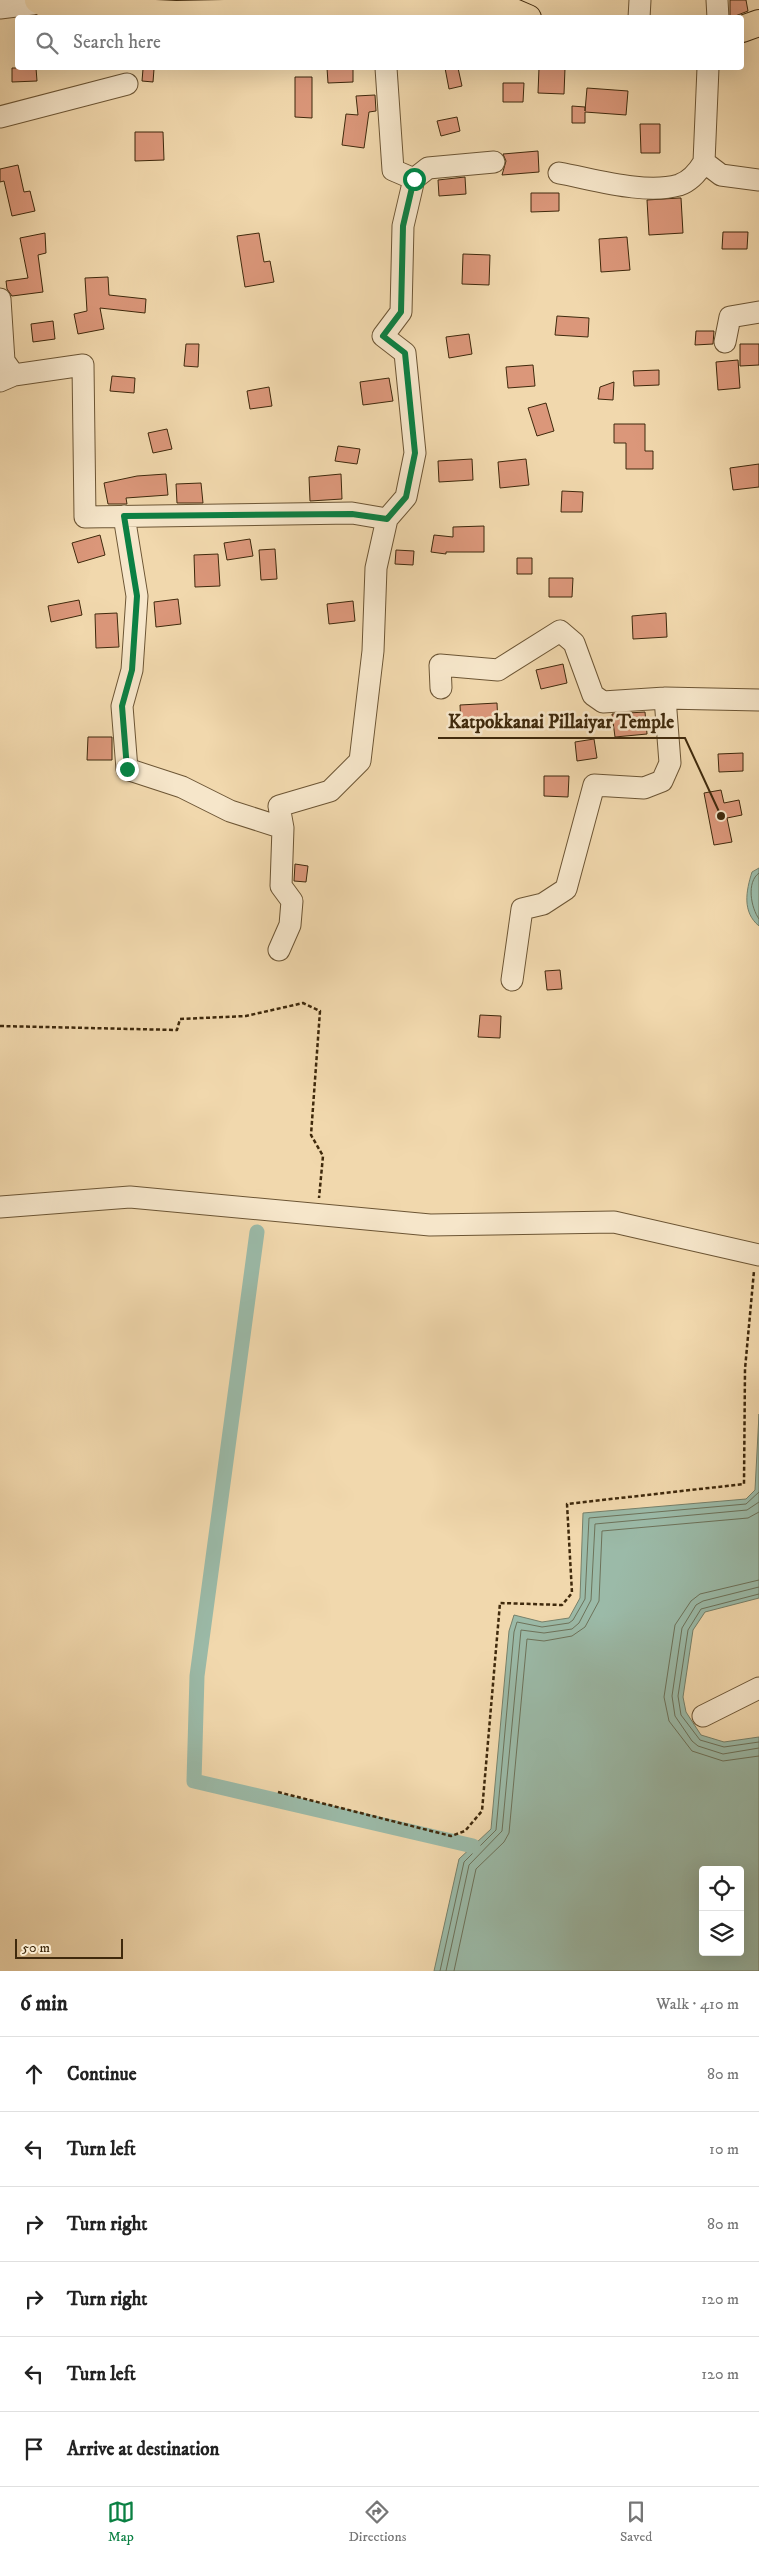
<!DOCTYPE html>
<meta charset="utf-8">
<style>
:root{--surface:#fff;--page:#f6f6f6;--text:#222;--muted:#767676;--line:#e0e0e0;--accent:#0b8043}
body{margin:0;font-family:"IM FELL DW Pica",serif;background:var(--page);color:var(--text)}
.controls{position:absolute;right:15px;bottom:15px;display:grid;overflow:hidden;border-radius:5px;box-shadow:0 5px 20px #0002}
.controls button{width:45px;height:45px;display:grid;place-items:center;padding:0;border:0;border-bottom:1px solid var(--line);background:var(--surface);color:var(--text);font:25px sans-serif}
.scale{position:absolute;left:15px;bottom:12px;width:108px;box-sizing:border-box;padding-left:5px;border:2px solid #3f290c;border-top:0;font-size:14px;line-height:18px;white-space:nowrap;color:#3f290c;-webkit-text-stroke:4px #f6e6ca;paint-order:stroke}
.stop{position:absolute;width:15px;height:15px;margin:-11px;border:4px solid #0b8043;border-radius:50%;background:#fff}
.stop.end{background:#0b8043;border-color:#fff;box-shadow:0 1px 5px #0008}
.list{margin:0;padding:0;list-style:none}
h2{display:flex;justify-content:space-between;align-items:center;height:65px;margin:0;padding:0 20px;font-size:21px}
h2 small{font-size:16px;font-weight:400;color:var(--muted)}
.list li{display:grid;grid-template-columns:32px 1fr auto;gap:15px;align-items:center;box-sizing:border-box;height:75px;padding:0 20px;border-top:1px solid var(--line)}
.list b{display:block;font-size:19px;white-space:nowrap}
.list em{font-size:16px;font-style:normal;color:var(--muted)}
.icon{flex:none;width:28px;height:28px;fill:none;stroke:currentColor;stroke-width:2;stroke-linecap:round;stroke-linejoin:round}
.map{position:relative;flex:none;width:759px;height:1971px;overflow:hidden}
.search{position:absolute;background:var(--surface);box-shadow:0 5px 20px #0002;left:15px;right:15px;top:15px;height:55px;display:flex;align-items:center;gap:12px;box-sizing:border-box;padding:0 18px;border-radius:5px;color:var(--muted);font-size:19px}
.sheet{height:515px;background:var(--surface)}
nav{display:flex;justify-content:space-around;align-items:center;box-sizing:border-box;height:70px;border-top:1px solid var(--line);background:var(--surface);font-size:14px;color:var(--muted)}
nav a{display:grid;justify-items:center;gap:2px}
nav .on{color:var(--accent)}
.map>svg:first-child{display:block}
.water{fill:#9bbaa8;stroke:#76806a;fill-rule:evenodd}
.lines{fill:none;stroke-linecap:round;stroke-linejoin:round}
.shore{stroke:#6d725a;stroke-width:1}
.canal{stroke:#9bbaa8;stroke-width:15}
.building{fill:#db977a;stroke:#3f290c}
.minor-casing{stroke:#6c5534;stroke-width:23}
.major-casing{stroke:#3f290c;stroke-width:28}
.path{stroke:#3f290c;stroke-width:2.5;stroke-dasharray:4 2.5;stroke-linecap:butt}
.minor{stroke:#f6e6ca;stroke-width:21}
.major{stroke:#f1d8ad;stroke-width:26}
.route{stroke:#0b8043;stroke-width:6}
.leader{fill:none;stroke:#3f290c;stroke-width:2}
.callout-dot{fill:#3f290c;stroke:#f6e6ca;stroke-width:2}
.callout-label{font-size:19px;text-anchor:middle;font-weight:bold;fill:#3f290c;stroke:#f6e6ca;stroke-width:5;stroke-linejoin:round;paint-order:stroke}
</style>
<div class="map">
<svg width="759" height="1971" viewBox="0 0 759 1971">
<rect width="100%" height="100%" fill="#f1d8ad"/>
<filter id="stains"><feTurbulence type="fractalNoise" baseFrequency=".004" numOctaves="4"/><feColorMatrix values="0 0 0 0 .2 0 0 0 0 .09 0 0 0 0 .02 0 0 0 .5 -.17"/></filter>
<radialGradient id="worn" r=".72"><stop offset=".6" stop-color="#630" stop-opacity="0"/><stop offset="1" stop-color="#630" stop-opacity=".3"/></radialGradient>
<path class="water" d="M759 868V926C742 912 746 891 752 872Z
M759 1414V1598L705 1612 693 1630 683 1697 686 1712 701 1735 724 1742 759 1737V1971H434L459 1859 491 1829 509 1631 514 1615 542 1622 569 1618 580 1598 583 1513 746 1499 755 1490ZM703 1870H740V1952H703Z"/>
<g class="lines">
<path class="shore" d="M759 873C746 882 751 908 759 919
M759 1580 700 1594 691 1601 675 1625 664 1697 669 1721 692 1751 723 1761 759 1756
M759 1587 703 1601 696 1605 682 1628 672 1696 675 1716 692 1741 698 1746 723 1754 759 1748
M759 1594 701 1609 688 1630 678 1696 681 1715 700 1740 724 1747 759 1742
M440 1971 464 1862 496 1830 514 1632 517 1622 542 1627 569 1623 573 1620 585 1599 589 1518 746 1504 759 1492
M446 1971 469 1865 502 1831 521 1630 544 1633 572 1629 579 1623 591 1600 595 1524 747 1510 759 1502
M454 1971 476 1869 504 1842 509 1833 527 1639 544 1641 572 1636 585 1627 599 1601 602 1531 748 1518 759 1512"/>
<path class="canal" d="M257 1232 197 1676 194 1781 473 1846"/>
</g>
<path class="building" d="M730 0H746L748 11 730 18Z
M12 68H36L37 81 12 82Z
M327 68H353V82L328 83Z
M445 68H458L462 86 449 89Z
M539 68H565L564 94 538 93Z
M143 69H154L153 82 142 81Z
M295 77H312V118L295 117Z
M503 83H524L523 102H503Z
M587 88 628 91 626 115 585 112V123H572V106L585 107V111Z
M375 95 376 111 369 112 364 148 342 145 346 114 358 115 356 96Z
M457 117 460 131 441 136 437 121Z
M640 124H660V153H641Z
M135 132H163L164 160 135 161Z
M538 151 539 172 502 175 506 161 503 154Z
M18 165 24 192 30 191 35 211 12 216 4 181 0 182V169Z
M465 177 466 194 439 196 438 180Z
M531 193H559V211L531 212Z
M679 198H681L683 233 649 235 647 200Z
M723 232H748L747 249H722Z
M45 233 46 253 38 255 43 292 12 296 7 289 6 281 28 278 20 238Z
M259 233 264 262 270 261 274 282 245 287 237 236Z
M627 237 630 270 601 272 599 239Z
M463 254 490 255 489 285 462 284Z
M108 277 109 295 146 299 145 313 100 308 104 329 78 334 74 314 87 311 85 278Z
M557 316 589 318 588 337 555 335Z
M53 321 55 339 33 342 31 324Z
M696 331H714L713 344 695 345Z
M469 334 472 354 449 358 446 337Z
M186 344H199L198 367 184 366Z
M740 344H759V365L740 366Z
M738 360 740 388 718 390 716 362Z
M533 365 535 386 508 388 506 367Z
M659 370V385L634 386 633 371Z
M112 376 135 378 134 393 110 391Z
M389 378 393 401 363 405 360 382Z
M614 382 613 400 598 399 600 387Z
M269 387 272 406 250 409 247 391Z
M546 403 554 431 537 436 528 408Z
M614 424H645V451H653V469H626V443H614Z
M167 429 172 449 153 453 148 433Z
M338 446 360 449 357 464 335 461Z
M472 459 473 480 439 482 438 461Z
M526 459 529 485 500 488 498 462Z
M759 464V487L733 490 730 468Z
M166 474 168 495 126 498 127 504H108L104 483 137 476Z
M341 474 342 499 310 501 309 477Z
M201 483 203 503H177L176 484Z
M562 491 583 492 582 512H561Z
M484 526V552H446V554L431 552 434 535 453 537V527Z
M100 535 105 555 78 563 72 543Z
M250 539 253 556 227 560 224 543Z
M275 549 277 579 261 580 259 550Z
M396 550 414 551 413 565 395 564Z
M218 554 220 586 195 587 194 555Z
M517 558H532V574H517Z
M549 578H573L572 597H549Z
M178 599 181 624 156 627 154 602Z
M79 600 82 615 51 622 48 606Z
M353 601 355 621 329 624 327 604Z
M117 613 119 647 96 648 95 614Z
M666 613 667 637 633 639 632 616Z
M563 664 567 683 541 689 536 670Z
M497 703 498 724 461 726 460 705Z
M645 712 647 734 615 737 612 714Z
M88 737H112V760H87Z
M594 739 597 758 577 761 575 742Z
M743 753V771L719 772 718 754Z
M544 776H569L568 797 544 796Z
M721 790 724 803 739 800 742 815 727 818 732 842 714 845 704 793Z
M295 864 308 866 306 882 294 881Z
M560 970 562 989 547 990 545 971Z
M480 1015 501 1016 500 1038 478 1037Z"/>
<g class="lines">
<defs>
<path id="minor" d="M717 0 718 18
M0 8 40 3
M639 18 640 0
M386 68 393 170 414 179 428 168 494 162
M708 68 704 162 721 175 759 180
M0 117 127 84
M559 173C593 179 645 195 679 185 691 181 698 172 704 162
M0 299 4 361 14 375
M725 342 730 317 759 312
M0 381 14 375 83 365 85 517 352 513 387 519 406 497 415 453 405 353 383 336 401 312 403 226 414 179
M124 516 137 596 132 670 122 706 127 769 182 787 230 811 283 828
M441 688 440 665 498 670 560 631 574 643 593 695 603 702 665 698
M279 950 290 925 292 901 281 886 283 828 279 806 330 791 360 761 373 651 376 568 387 519
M512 980 522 909 543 904 566 889 594 785 644 788 662 781 670 763 665 698 759 700
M0 1207 130 1197 430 1225 614 1222 759 1255
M703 1716 759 1688"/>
<path id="major" d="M38 0 52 8 176 14 465 8 507 9 528 18
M742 29 759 23"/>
</defs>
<use href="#minor" class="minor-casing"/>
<use href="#major" class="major-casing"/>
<path class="path" d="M0 1026 177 1030 180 1019 246 1016 303 1003 320 1011 311 1135 323 1156 319 1198
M278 1792 451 1836 465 1831 482 1811 500 1603 562 1605 572 1593 567 1504 744 1484 745 1369 754 1271"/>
<use href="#minor" class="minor"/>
<use href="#major" class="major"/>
</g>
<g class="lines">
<path class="route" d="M127 769 122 706 132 670 137 596 124 516 352 514 387 519 406 497 415 453 405 353 383 336 401 312 403 226 414 179"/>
</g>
<path class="leader" d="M721 816L685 738H438"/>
<circle class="callout-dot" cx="721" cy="816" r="5"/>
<g class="callout-label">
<text x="561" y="728">Katpokkanai Pillaiyar Temple</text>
</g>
<rect width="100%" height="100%" filter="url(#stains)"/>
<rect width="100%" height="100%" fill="url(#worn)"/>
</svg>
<div class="controls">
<button><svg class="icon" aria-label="locate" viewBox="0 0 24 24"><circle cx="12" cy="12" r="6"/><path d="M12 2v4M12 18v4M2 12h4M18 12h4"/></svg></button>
<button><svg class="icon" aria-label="layers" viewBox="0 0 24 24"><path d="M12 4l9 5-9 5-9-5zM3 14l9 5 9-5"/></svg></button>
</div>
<div class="scale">50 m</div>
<div class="stop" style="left:414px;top:179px"></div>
<div class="stop end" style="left:127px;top:769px"></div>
<div class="search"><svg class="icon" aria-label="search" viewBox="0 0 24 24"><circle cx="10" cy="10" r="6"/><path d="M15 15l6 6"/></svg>Search here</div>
</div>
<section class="sheet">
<h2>6 min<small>Walk · 410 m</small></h2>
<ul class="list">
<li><svg class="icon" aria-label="ahead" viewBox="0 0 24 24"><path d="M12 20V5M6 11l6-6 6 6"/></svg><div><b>Continue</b></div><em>80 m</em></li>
<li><svg class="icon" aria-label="left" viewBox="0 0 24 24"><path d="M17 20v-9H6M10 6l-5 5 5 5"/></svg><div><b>Turn left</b></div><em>10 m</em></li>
<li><svg class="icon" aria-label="right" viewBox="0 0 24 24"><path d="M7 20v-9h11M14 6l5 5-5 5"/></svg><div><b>Turn right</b></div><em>80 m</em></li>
<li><svg class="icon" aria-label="right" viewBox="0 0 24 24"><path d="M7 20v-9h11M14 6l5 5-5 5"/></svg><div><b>Turn right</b></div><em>120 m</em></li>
<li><svg class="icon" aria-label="left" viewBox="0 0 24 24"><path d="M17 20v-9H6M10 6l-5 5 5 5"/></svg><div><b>Turn left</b></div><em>120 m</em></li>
<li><svg class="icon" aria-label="arrive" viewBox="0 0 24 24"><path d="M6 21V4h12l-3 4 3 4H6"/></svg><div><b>Arrive at destination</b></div></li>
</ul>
</section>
<nav>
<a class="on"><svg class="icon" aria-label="map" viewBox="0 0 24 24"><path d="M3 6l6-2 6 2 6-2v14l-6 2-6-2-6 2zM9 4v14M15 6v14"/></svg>Map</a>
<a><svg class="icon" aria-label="directions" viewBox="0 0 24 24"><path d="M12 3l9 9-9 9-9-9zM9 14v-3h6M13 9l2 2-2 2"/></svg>Directions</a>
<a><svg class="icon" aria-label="saved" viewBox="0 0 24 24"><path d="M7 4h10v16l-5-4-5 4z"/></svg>Saved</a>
</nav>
